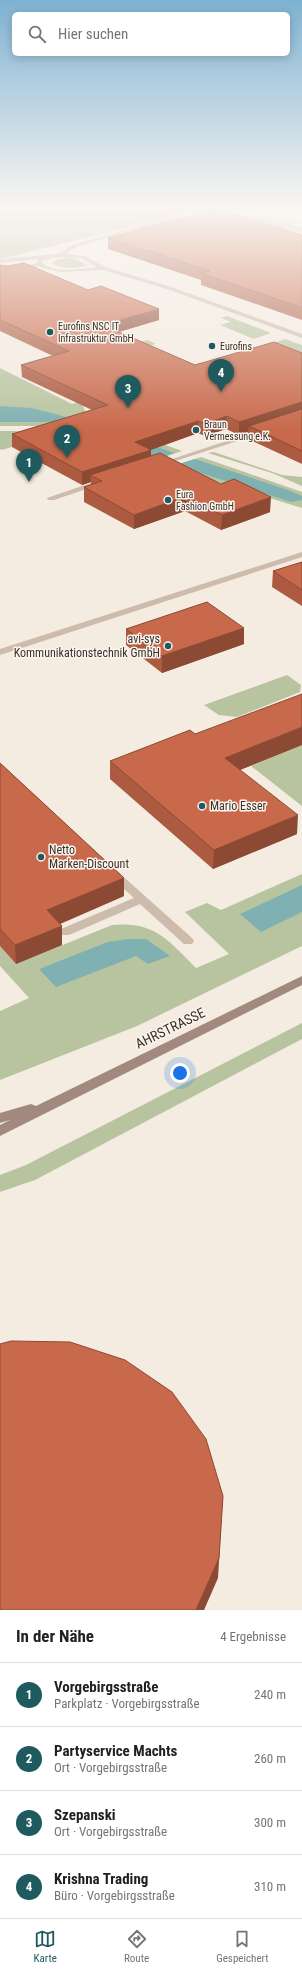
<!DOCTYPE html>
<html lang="de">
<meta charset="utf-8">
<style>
:root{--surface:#fff;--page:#f6f6f6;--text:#202124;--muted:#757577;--line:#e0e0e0;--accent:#1f5a5e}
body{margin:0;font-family:"Roboto Condensed",sans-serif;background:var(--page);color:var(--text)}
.you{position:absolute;left:180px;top:1073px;width:14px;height:14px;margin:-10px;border:3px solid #fff;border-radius:50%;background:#1a73e8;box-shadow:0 0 0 6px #1a73e833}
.badge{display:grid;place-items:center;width:26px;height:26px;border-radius:50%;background:var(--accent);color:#fff;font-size:13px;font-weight:700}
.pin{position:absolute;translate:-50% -33px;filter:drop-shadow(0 1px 2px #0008)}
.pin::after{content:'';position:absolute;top:21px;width:14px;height:12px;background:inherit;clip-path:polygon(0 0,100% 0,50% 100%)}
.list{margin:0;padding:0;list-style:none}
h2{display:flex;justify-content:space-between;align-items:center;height:52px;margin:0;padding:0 16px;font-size:17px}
h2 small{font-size:13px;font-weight:400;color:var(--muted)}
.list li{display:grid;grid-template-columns:26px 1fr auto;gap:12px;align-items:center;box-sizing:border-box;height:64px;padding:0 16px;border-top:1px solid var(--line)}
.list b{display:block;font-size:15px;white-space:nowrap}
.list p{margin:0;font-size:13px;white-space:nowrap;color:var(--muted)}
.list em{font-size:13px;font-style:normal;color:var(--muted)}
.icon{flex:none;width:22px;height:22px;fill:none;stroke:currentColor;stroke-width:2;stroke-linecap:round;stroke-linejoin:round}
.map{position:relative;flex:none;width:302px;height:1610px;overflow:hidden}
.search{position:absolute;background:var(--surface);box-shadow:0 2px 10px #0003;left:12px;right:12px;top:12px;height:44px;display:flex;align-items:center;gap:10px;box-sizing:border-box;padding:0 14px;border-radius:6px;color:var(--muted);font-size:15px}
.sheet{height:308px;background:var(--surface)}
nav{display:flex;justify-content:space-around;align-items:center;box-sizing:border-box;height:56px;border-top:1px solid var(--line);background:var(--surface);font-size:11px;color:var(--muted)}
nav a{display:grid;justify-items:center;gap:2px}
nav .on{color:var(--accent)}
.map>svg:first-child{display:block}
.green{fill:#b8c4a0}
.water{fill:#7fb0b2}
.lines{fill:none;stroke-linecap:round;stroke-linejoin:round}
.service{fill:#cdbbac;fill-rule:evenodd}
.minor{fill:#cdbbac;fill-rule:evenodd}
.secondary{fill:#a18a7d;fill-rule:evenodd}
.rail{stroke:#3b302b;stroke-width:1.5;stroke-dasharray:0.5 1.5;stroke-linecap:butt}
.wall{fill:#ac5a40}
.shaded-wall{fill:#8c4a34}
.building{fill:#c8694b;stroke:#8c4a34}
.poi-dot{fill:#1f5a5e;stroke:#fbf5ee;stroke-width:1.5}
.labels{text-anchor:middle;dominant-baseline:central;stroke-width:3;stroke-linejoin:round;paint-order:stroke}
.far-poi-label{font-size:10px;fill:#3b302b;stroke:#fbf5ee;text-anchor:start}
.poi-label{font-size:12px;fill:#3b302b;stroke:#fbf5ee;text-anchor:start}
.near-street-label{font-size:14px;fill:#3b302b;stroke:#fbf5ee}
</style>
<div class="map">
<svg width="302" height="1610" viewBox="0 0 302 1610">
<rect width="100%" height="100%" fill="#f4ebe1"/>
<path class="green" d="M0 206H179L181 213 170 217 0 259Z
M188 206H205L302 227V233L208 211 193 216Z
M66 258 76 259 87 265C79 269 60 269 52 263L56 260Z
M227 316 271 333 254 339 220 325 231 322 221 318Z
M285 339 302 345V365L88 402 83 406 85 411 99 418 41 426H0V368L72 404 182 371 127 346 147 340 156 344 146 347 188 366 200 363 211 367Z
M0 431H23L157 442 182 451 153 461 50 435 2 450 0 449Z
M214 452 282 475 302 477V486L272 473 208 453Z
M201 457 302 492V508L169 467Z
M287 675 301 685 300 692 237 717 219 715 204 705Z
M302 745V806L251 766Z
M302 874V946L137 1026 0 1080V1011L29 998 0 966V946L16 964 112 925C155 921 168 940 196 968L229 954 185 912 207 903 221 910Z
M302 1023V1039L35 1180 0 1192V1175L26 1165Z"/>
<path class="water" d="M0 406 31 408 52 413 103 428 174 453 158 459 92 432 49 422H0Z
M195 459 288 490 302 496V500L291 502 176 465Z
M302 885V912L261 932 240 914Z
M128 939H146L170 956 148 964 136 956 56 987 39 969 108 942Z"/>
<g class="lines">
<path class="service" d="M180 206H184L188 213 181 217 76 247 60 257 0 263V259L59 254 72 245 177 215 183 212Z
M39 263 41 264V266L0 274V270Z
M114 871 118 872 192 938 194 941 192 944H184L140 904 69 935H61L59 932 61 929 134 898 110 876 109 874 110 872Z"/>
<path class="minor" d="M60 253 84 256 105 267 171 287 302 334V338L167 289 103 270 60 272 42 268 36 263 39 258ZM60 257 81 258 97 267C81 269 56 274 42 263L43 260Z
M260 430 263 432 262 433 163 465 157 464Z
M94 482 101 484 54 500H48L47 498Z
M302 552V557L0 655V649Z"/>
<path class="secondary" d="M302 976V985L0 1136V1125L10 1120 0 1123V1113L31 1104 36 1106Z"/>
<path class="rail" d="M218 206 302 224"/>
</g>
<path class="wall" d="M302 235V320L201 285V280L108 249V238Z
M0 265 159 320 119 332 195 365 302 353V464L248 439V432L239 435 226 429 205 436 198 433 150 450 151 456 270 512 221 530 185 511 134 529 84 502V487L91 485V482L82 485 12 447V434L92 410 22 377 21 365 53 356 0 331Z
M302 562V606L272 587 273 571Z
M244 628V644L162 673 126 645V629Z
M195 734 302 745 240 770 297 834 213 869 110 779V761Z
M0 763 124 878V896L60 924 62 926V945L16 964 0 946Z"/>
<path class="shaded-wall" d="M159 309V320L104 336 103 325Z
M302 402V415L249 426 248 432 239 435V422Z
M227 416 226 429 205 436V424Z
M198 421V433L137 455 151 450V463L90 475 91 482 82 485V472L135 442Z
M186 496 185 511 134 529V515Z
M271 497 270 512 221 530 222 515Z
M244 628V644L162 673V656Z
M302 727V745L225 776V758Z
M298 815 297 834 213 869 214 850Z
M124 878V896L48 929 47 910Z
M62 926V945L16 964 15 945Z
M223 1496 218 1578 204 1610H196Z"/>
<path class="building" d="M214 209 302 235V308L201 273 210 271 108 238Z
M24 263 88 290 101 286 159 309 103 325 195 365 274 342 302 353V402L239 422 227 416 205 424 198 421 135 442 151 450 82 472 12 434 108 405 21 365 69 351 0 320V265L8 266Z
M302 409V451L249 426Z
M160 453 221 484 234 479 271 497 222 515 186 496 134 515 84 487 102 481 90 475Z
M302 562V590L273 571Z
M207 602 244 628 162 656 126 629Z
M302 694V727L225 758 298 815 214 850 110 761 190 730 195 734Z
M0 763 124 878 47 910 62 926 15 945 0 929Z
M11 1341 70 1342 125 1360 172 1392 206 1439 223 1496 219 1558 196 1610H0V1344Z"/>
<linearGradient id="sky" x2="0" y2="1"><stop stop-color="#7eb2d2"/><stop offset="0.48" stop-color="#faf6f2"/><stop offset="1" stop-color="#faf6f2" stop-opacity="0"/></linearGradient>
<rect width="302" height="431" fill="url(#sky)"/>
<g class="poi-dot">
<circle cx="50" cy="332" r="4"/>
<circle cx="212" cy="346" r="4"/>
<circle cx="196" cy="430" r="4"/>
<circle cx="168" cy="500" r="4"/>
<circle cx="168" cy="646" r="4"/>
<circle cx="202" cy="806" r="4"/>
<circle cx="41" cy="857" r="4"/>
</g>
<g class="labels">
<g class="far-poi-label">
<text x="58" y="326">Eurofins NSC IT<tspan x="58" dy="12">Infrastruktur GmbH</tspan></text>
<text x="220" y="346">Eurofins</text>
<text x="204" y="424">Braun<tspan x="204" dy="12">Vermessung e.K.</tspan></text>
<text x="176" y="494">Eura<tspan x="176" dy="12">Fashion GmbH</tspan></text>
</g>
<g class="poi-label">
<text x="160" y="639" text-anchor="end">avi-sys<tspan x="160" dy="14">Kommunikationstechnik GmbH</tspan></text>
<text x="210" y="806">Mario Esser</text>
<text x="49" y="850">Netto<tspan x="49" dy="14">Marken-Discount</tspan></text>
</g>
<g class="near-street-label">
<text transform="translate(170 1028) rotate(-26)">AHRSTRASSE</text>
</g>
</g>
</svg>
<div class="you"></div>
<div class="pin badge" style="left:29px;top:482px">1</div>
<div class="pin badge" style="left:67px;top:458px">2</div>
<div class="pin badge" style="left:128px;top:408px">3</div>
<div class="pin badge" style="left:221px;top:392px">4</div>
<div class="search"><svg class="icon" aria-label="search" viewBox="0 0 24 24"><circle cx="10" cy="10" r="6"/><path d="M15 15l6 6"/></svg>Hier suchen</div>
</div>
<section class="sheet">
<h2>In der Nähe<small>4 Ergebnisse</small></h2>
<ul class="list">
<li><span class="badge">1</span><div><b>Vorgebirgsstraße</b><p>Parkplatz · Vorgebirgsstraße</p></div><em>240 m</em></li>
<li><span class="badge">2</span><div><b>Partyservice Machts</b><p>Ort · Vorgebirgsstraße</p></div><em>260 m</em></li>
<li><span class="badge">3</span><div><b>Szepanski</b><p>Ort · Vorgebirgsstraße</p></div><em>300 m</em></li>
<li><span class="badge">4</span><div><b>Krishna Trading</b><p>Büro · Vorgebirgsstraße</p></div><em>310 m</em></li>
</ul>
</section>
<nav>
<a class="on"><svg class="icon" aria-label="map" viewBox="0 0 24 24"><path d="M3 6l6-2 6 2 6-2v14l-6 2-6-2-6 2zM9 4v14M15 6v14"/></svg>Karte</a>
<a><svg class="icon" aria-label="directions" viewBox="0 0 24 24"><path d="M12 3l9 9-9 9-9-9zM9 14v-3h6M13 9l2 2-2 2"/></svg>Route</a>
<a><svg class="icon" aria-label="saved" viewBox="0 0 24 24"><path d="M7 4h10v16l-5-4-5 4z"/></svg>Gespeichert</a>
</nav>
